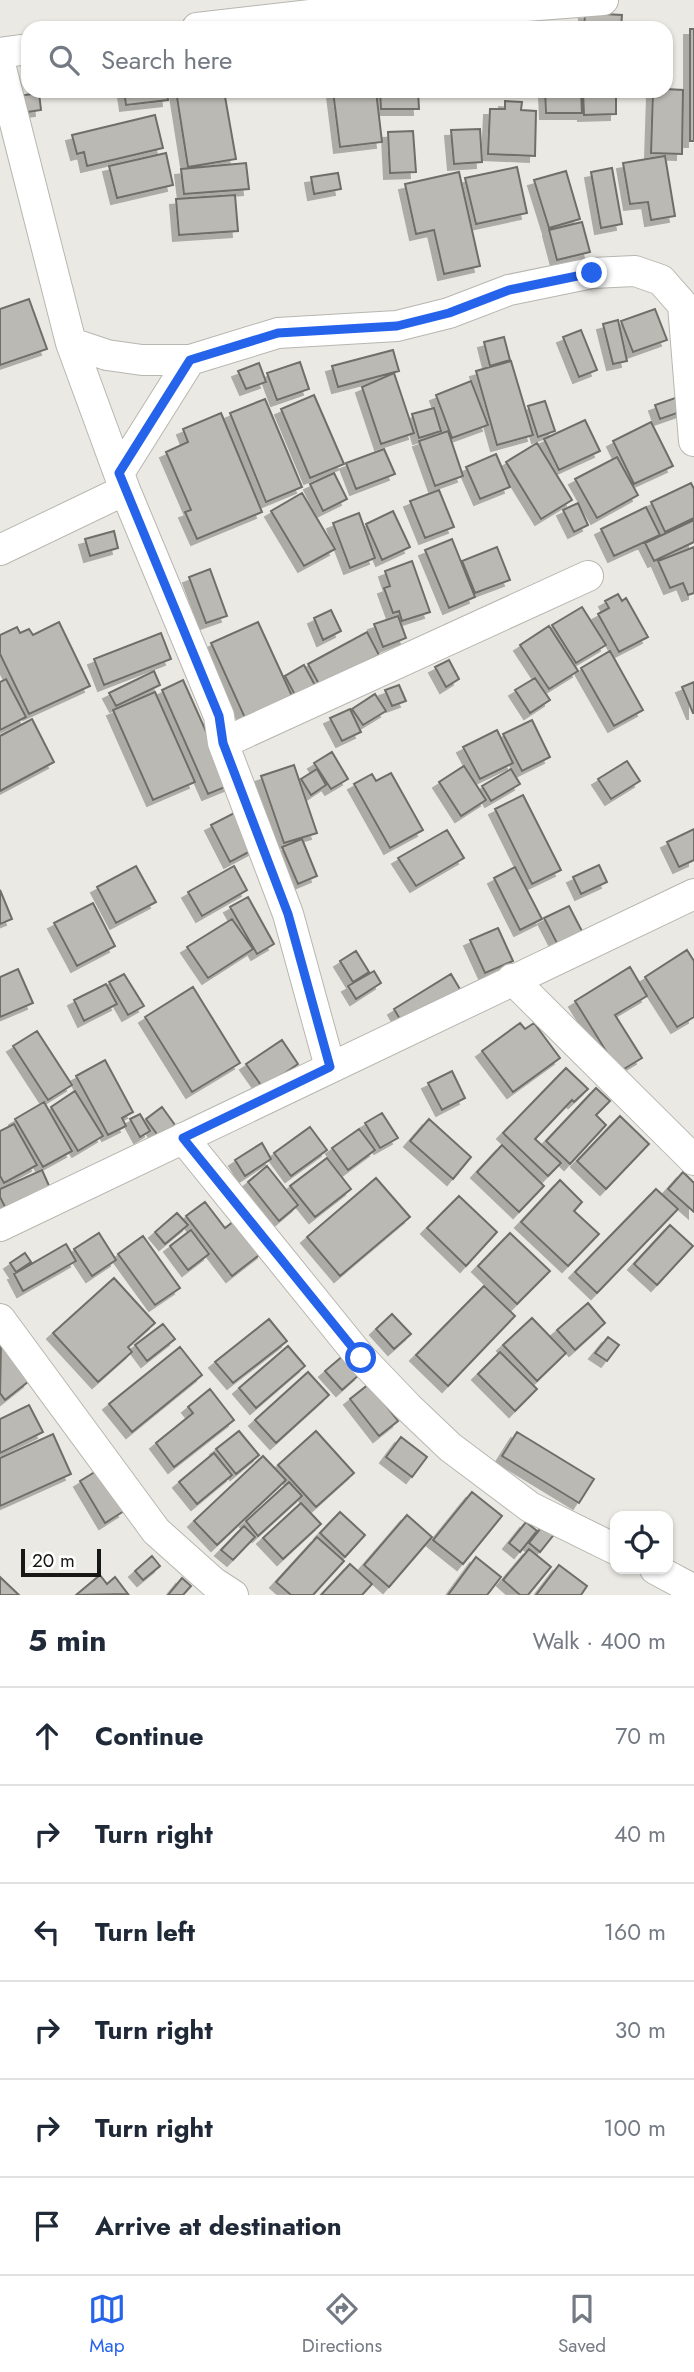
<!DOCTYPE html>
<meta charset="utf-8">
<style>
:root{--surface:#fff;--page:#f6f6f7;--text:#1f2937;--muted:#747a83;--line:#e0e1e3;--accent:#2563eb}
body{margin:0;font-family:Jost,sans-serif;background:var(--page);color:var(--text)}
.controls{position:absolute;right:21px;bottom:21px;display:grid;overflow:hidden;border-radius:14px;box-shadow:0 2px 5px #0004}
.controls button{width:63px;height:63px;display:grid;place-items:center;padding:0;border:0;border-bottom:2px solid var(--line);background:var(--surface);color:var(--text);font:35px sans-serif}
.scale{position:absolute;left:21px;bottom:18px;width:80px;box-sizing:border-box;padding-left:7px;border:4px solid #171715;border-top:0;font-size:19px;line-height:24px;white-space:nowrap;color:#171715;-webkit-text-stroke:5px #fff;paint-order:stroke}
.stop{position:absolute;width:21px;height:21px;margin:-16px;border:5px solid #2563eb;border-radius:50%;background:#fff}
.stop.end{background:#2563eb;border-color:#fff;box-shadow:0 2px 7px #0008}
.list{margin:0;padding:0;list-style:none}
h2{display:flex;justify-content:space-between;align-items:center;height:91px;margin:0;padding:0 28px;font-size:30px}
h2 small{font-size:23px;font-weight:400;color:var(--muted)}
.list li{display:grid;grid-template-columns:46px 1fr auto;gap:21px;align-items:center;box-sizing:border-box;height:98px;padding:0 28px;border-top:2px solid var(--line)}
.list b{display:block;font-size:26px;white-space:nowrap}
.list em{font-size:23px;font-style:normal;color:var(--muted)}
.icon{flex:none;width:38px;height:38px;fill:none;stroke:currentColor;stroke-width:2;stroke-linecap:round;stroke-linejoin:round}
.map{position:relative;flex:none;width:694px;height:1595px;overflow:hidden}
.search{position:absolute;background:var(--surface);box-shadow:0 2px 5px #0004;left:21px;right:21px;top:21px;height:77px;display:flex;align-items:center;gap:18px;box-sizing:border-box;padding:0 24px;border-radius:21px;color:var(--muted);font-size:26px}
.sheet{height:679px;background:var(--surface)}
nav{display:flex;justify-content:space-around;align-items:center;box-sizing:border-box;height:98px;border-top:2px solid var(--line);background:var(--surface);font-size:19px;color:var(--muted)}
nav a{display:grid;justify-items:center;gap:4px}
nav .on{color:var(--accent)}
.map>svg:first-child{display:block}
.building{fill:#bab9b3;stroke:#6f6e68;stroke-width:2;filter:url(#shadow)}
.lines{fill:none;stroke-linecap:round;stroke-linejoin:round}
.minor-casing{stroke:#b7b6b0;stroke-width:32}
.minor{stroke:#fff;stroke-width:30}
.route{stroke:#2563eb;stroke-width:9}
</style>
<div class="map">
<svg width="694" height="1595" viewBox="0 0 694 1595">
<defs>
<filter id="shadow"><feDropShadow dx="-6" dy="6" stdDeviation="0" flood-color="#0004"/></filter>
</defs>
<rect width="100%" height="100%" fill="#ebe9e3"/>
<path class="building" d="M585 13 622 15 621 28H584Z
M525 23 550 24V28H525Z
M690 29H694V141H690Z
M666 89 683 90 682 154 651 153 653 91H666Z
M124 91H167L168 100 126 105Z
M176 91H224L236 159 188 167Z
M333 91H376L382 142 340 147Z
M380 91H418L419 109H381Z
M545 91H581L582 113H546Z
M583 91H616V114L584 115Z
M39 93 41 110 14 114 11 97Z
M505 101 522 102 521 110 536 111 535 156 488 154 490 109H505Z
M155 115 163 148 87 166 84 152 77 154 72 135Z
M480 129 482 162 454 164 451 130Z
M413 131 416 172 390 173 388 132Z
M166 153 173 185 117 198 109 166Z
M665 156 675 216 651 220 648 202 630 204 623 163Z
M246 163 249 189 184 194 181 169Z
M517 167 527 213 476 224 465 178Z
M612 168 622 224 601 228 591 172Z
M566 171 580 219 549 228 534 180Z
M459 172 480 266 444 274 434 230 416 234 405 184Z
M338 173 341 189 314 194 311 177Z
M235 195 238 231 179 235 176 199Z
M582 222 590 252 557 260 549 230Z
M29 299 47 349 0 365V309Z
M655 309 667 340 633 352 621 321Z
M618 320 627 361 613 364 603 324Z
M581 330 597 370 579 377 563 337Z
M504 337 510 360 490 366 484 342Z
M393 350 399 371 338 387 332 366Z
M511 361 533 435 497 445 476 371Z
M300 362 309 389 277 400 267 373Z
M259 363 266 382 246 389 238 371Z
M394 373 414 433 381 444 362 387Z
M471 381 488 425 452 438 436 395Z
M314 395 344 464 310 478 281 409Z
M681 396 686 410 660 419 655 405Z
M265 399 302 487 266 502 230 413Z
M545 401 555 431 538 437 528 406Z
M434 408 441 431 419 438 412 414Z
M221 413 262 512 197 539 185 512 191 510 166 452 188 442 183 429Z
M585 420 600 451 559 470 544 439Z
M651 422 673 466 634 484 613 441Z
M448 431 463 476 435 486 419 441Z
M537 443 572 500 541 519 506 462Z
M384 449 395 474 356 489 346 463Z
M496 454 510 487 480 499 466 467Z
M617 457 638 495 597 518 575 479Z
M334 473 347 499 323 511 310 484Z
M691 483 694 489V518L665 532 651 502Z
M439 490 454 527 425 538 410 501Z
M302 493 335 549 304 566 271 511Z
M578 503 588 525 574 532 563 510Z
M646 507 660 535 614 556 601 529Z
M393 511 410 547 382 560 366 524Z
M359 513 375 558 350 568 333 523Z
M694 520V542L654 561 645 543Z
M114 531 118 548 90 556 85 539Z
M452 539 475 597 449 608 425 550Z
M497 547 510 580 475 593 462 561Z
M694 547V593L688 595 683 583 670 588 658 561Z
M412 561 430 612 402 621 399 611 393 613 384 588 390 586 385 571Z
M210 569 227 616 206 623 189 577Z
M618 594 622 601 626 598 648 637 619 652 598 614 609 608 605 601Z
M582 607 606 645 576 663 552 625Z
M331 610 341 631 323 640 314 618Z
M398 616 406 638 383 647 374 624Z
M59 622 90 686 29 714 0 654V635L17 627 20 633 29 629 33 635Z
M258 622 292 696 245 718 211 643Z
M549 626 578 671 549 689 520 645Z
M367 632 379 655 320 686 308 664Z
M161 633 171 659 104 685 94 659Z
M610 651 643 710 614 726 581 668Z
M449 660 459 679 446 687 435 667Z
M304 665 316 687 296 697 285 676Z
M154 671 160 685 116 706 109 693Z
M535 678 550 700 530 713 515 690Z
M6 679 26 717 0 730V682Z
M183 680 230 785 208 794 162 690Z
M694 682V713H693L682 687Z
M399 685 406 701 392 706 385 690Z
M155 692 195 782 153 800 113 710Z
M375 694 386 711 363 725 352 709Z
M350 709 361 732 342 741 330 718Z
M32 719 54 762 0 791V736Z
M532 720 550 757 522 771 503 734Z
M497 730 513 763 480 779 463 747Z
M332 752 348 779 331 789 314 763Z
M627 761 640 781 611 799 598 779Z
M294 765 317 833 284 843 261 776Z
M464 766 486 800 461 816 439 782Z
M317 769 326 785 311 795 301 779Z
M511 769 520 784 491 801 482 786Z
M391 773 423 830 390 848 354 784 372 774 376 781Z
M523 795 561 870 532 884 495 809Z
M238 811 258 847 230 862 211 825Z
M694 829V860L679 867 667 842Z
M447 830 464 858 416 886 398 858Z
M302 839 317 876 298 884 282 847Z
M599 865 607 882 581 894 573 877Z
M136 866 156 902 116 923 97 887Z
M234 866 247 890 202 916 188 892Z
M515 867 542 919 520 930 494 878Z
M0 890 12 919 0 924Z
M248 897 274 944 257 954 230 907Z
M93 903 115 946 77 966 54 923Z
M569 906 585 937 560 949 544 918Z
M232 919 253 949 208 978 187 947Z
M498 928 513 961 485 973 470 940Z
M687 950 694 961V1017L677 1027 645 977Z
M356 951 369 972 353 982 340 961Z
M630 967 647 996 615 1015 642 1058 619 1072 575 1001Z
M18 969 33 1003 0 1017V977Z
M374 971 381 983 356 999 348 986Z
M124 974 144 1006 128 1015 109 982Z
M451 974 461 991 404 1026 394 1009Z
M106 984 117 1004 84 1021 74 1000Z
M193 987 240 1063 192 1092 145 1017Z
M520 1023 525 1029 534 1023 560 1058 513 1092 482 1051Z
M37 1031 72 1085 48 1100 13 1046Z
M282 1040 298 1064 263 1088 246 1064Z
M105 1060 133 1112 122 1118 126 1126 108 1135 76 1076Z
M566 1068 588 1089 574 1102 572 1100 535 1139 561 1163 548 1176 503 1133Z
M452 1071 465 1098 442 1110 428 1083Z
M596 1088 610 1101 596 1115 606 1125 570 1164 546 1141Z
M75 1091 103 1136 78 1151 51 1107Z
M44 1102 72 1151 43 1167 15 1119Z
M162 1107 175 1125 159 1137 146 1119Z
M382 1113 398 1138 380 1148 365 1123Z
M140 1114 150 1131 140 1137 130 1119Z
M620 1116 649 1144 606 1189 577 1161Z
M429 1119 471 1157 453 1179 410 1141Z
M14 1124 37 1165 4 1183 0 1176V1131Z
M310 1127 327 1150 291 1176 274 1153Z
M359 1129 375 1150 348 1170 332 1148Z
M262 1143 271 1159 245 1176 235 1160Z
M502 1145 544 1186 519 1212 477 1172Z
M327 1158 351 1189 315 1217 290 1186Z
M267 1166 298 1205 279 1221 248 1182Z
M42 1170 50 1188 6 1209 0 1197V1189Z
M683 1172 694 1183V1212L668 1189Z
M376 1178 410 1217 340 1276 307 1237Z
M560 1180 582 1202 574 1211 599 1234 568 1266 521 1222Z
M656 1189 678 1209 597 1293 575 1272Z
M459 1196 497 1232 466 1266 427 1228Z
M205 1202 225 1228 238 1218 263 1252 232 1276 186 1216Z
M177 1213 188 1225 165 1244 155 1232Z
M670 1225 693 1246 657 1285 634 1264Z
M191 1230 209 1254 188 1270 170 1246Z
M99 1233 116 1260 92 1276 74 1249Z
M510 1233 550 1271 517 1304 478 1266Z
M143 1236 180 1288 155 1305 118 1254Z
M66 1244 76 1261 23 1291 14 1274Z
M25 1253 31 1262 16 1272 10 1263Z
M114 1278 155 1323 128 1347 132 1352 98 1382 53 1333Z
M484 1286 515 1316 448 1386 416 1355Z
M588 1303 605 1323 575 1350 557 1330Z
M392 1314 411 1334 394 1349 376 1329Z
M532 1318 566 1353 537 1381 503 1345Z
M269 1319 287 1341 233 1383 215 1362Z
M163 1324 175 1339 147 1361 135 1345Z
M608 1337 619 1345 607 1361 595 1353Z
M1 1345 29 1381 5 1400 0 1393Z
M288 1346 305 1366 256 1408 239 1388Z
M180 1347 202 1375 132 1432 109 1404Z
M500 1352 537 1389 515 1411 478 1374Z
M344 1355 360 1374 342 1390 325 1371Z
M308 1372 329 1395 276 1443 255 1420Z
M369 1384 398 1421 379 1436 350 1399Z
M210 1389 234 1420 174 1467 156 1443 193 1413 188 1407Z
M29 1405 43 1432 0 1453V1419Z
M239 1431 259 1455 236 1474 216 1449Z
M316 1431 354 1473 316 1507 278 1465Z
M517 1432 594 1479 579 1503 502 1456Z
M53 1434 71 1474 0 1506V1458Z
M401 1437 427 1457 412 1477 386 1457Z
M214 1453 232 1475 197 1504 179 1482Z
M263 1456 286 1480 217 1545 194 1521Z
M98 1470 124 1511 105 1523 80 1481Z
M289 1482 302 1496 258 1536 246 1521Z
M472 1492 502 1516 463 1564 433 1540Z
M301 1503 321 1524 283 1559 263 1538Z
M340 1512 365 1535 345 1557 320 1533Z
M407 1515 432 1537 389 1587 364 1565Z
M526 1522 537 1531 520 1552 509 1543Z
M545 1523 556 1532 540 1552 529 1543Z
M244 1526 255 1537 233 1560 221 1550Z
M317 1537 344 1561 313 1595H291L276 1582Z
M529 1549 551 1567 528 1595H520L503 1580Z
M152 1556 160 1566 143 1580 135 1571Z
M476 1557 501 1577 487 1595H448Z
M350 1564 372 1584 362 1595H321Z
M559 1565 587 1586 581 1595H536Z
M100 1575 107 1584 115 1577 128 1594 76 1595Z
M0 1577 19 1595H0Z
M182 1578 191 1586 183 1595H168Z"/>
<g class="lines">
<defs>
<path id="minor" d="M197 28 353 10 501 8 603 0
M0 53 28 49
M0 64 71 343 125 490 219 716 223 743 288 914 330 1067
M71 343 107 355 142 360H190L278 333 397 326 449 313 509 290 592 273 635 271 661 280 683 305 694 441
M119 473 190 360
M0 550 125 490
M223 743 588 576
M512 979 694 1160
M183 1138 361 1358 407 1406 450 1447 530 1507 615 1549
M0 1226 694 894
M0 1319 156 1531 213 1582 233 1595
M655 1569 694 1590"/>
</defs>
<use href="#minor" class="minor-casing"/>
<use href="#minor" class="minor"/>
</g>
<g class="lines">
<path class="route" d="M361 1358 183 1138 330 1067 288 914 223 743 219 716 119 473 190 360 278 333 397 326 449 313 509 290 592 273"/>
</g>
</svg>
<div class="controls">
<button><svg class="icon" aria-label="locate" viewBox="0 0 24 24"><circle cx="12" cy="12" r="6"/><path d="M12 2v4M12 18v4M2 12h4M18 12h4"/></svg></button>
</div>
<div class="scale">20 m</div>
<div class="stop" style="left:361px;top:1358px"></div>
<div class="stop end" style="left:592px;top:273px"></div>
<div class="search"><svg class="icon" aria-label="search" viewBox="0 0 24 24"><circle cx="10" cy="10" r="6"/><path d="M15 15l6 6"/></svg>Search here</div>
</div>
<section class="sheet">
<h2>5 min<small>Walk · 400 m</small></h2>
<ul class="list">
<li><svg class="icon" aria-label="ahead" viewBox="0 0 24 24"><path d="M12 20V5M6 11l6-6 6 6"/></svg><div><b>Continue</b></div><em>70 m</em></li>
<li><svg class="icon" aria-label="right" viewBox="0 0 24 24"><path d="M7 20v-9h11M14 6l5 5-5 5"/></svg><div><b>Turn right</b></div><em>40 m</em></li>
<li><svg class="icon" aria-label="left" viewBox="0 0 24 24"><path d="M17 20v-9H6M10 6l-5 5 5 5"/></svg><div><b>Turn left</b></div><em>160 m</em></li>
<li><svg class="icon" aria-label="right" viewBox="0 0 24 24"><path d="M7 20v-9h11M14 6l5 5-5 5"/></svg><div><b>Turn right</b></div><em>30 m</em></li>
<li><svg class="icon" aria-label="right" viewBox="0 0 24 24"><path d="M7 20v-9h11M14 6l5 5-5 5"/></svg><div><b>Turn right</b></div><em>100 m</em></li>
<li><svg class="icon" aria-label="arrive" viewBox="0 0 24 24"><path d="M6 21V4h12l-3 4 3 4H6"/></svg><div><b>Arrive at destination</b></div></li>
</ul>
</section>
<nav>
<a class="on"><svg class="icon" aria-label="map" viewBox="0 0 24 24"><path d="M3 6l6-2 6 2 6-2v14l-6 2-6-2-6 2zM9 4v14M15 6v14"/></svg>Map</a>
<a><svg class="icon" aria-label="directions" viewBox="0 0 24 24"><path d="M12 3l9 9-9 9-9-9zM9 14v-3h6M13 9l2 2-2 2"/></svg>Directions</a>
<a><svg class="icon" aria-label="saved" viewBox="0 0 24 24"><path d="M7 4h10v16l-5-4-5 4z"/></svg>Saved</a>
</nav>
